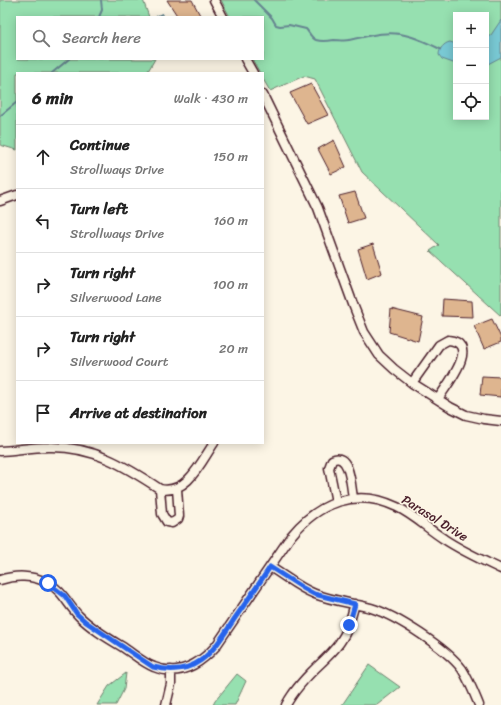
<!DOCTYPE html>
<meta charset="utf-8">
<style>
:root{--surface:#fff;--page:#f2f2f2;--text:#222;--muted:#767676;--line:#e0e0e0}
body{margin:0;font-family:Sriracha,sans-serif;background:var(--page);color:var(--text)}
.controls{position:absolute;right:12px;top:12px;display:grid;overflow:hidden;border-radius:0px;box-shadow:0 2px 10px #0003}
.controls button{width:36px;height:36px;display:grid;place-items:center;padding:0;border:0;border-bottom:1px solid var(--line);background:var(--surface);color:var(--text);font:20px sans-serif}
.stop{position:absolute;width:12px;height:12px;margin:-9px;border:3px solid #2563eb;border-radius:50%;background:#fff}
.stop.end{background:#2563eb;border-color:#fff;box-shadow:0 1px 4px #0008}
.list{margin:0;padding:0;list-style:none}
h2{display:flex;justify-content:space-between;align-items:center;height:52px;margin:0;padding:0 16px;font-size:17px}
h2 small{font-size:13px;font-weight:400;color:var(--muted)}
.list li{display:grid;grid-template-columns:26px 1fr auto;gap:12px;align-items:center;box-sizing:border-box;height:64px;padding:0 16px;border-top:1px solid var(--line)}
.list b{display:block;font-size:15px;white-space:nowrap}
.list p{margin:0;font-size:13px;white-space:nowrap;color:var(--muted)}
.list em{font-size:13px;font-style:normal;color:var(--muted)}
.icon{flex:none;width:22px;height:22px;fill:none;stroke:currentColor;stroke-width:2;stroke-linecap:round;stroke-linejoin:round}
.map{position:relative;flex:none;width:501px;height:705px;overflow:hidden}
.search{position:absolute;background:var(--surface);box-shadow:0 2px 10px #0003;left:16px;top:16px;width:248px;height:44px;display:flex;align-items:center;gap:10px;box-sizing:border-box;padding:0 14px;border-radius:0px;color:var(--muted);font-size:15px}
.panel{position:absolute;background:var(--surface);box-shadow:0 2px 10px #0003;left:16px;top:72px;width:248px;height:372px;border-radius:0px}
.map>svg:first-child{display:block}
.green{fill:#96e0b0;stroke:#70806e;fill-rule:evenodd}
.water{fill:#79c9d4;stroke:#668590}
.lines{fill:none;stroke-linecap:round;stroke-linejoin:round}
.stream{stroke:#668590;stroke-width:2}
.building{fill:#deb58f;stroke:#4a1f2b}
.minor-casing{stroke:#4a1f2b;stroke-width:11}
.minor{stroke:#fcf5e5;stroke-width:8}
.route{stroke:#2563eb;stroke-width:5}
.labels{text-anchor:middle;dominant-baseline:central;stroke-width:3.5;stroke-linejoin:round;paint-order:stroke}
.street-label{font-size:13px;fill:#4a1f2b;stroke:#fcf5e5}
</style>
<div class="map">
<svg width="501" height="705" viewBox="0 0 501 705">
<rect width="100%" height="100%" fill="#fcf5e5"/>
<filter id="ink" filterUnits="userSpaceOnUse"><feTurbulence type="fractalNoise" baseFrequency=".025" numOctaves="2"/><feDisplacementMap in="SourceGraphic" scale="8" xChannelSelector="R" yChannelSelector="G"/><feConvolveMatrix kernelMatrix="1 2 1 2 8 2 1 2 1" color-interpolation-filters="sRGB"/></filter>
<g filter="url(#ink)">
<path class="green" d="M0 0H143L149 17H17V59H155L148 71 143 73H17V150L0 145Z
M221 0H501V316L430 251 439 245 362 172 315 79 304 76 270 91 263 79V73H260L252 59H263V17H230ZM456 15H486V117H456Z
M369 665 400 687 377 705H342Z
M126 673 124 689 116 705H97L109 686Z
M237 674 246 681 235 705H213L215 701Z"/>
<path class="water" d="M501 20V57L486 65V38L491 35Z
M450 42 456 44V64L442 59 439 55C439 49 444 43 450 42Z"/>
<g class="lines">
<path class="stream" d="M254 0 272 18 276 25 280 26 289 25 306 29C309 32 311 38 316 40 322 42 328 41 334 40 339 40 344 41 349 40 366 37 383 31 400 34 414 36 428 43 440 49
M99 17 102 10 101 0
M156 17 162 14
M52 73 69 59
M0 116 17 102"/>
</g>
<path class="building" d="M167 0H192L201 17H178Z
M311 84 328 115 307 124 290 93Z
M334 140 346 167 331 174 318 149Z
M355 192 364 218 348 223 339 196Z
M373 244 382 273 367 279 358 249Z
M443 299 472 301 473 317 442 316Z
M391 309 423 317 418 341 389 332Z
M492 319 501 338V342L484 349 474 326Z
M482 376 501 377V397L480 395Z"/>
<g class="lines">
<defs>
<path id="minor" d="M214 0 223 17
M245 59 253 73
M263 95 318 208 354 307 364 332 379 355 394 369 412 383 450 407 466 415 484 419 501 421
M0 201 17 195
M412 383 439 345 448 340C482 343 446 386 438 399
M0 451C16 450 33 447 49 447 93 446 125 466 160 489 187 495 201 462 214 443
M160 489 162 514 167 522 172 523 178 519 179 516 177 489
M336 502 329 468 332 460C350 451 351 487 353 498
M270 567C285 576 299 588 315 594 333 601 353 603 371 608 397 616 446 648 462 669 469 680 474 693 479 705
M0 580C15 575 33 575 48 583 63 591 67 604 79 616 91 628 106 637 121 646 131 652 143 663 154 667 179 677 200 664 216 646L291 536C318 503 356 487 397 507 414 515 428 529 444 539 462 551 482 560 501 569
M166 705 171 684V670
M286 705C295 688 308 675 322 662 329 655 337 648 342 639 349 629 351 616 355 604"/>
</defs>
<use href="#minor" class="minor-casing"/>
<use href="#minor" class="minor"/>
</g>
</g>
<g class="lines" filter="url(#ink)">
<path class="route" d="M48 583 65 596 77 614 86 622 153 667C198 678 213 651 235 618 247 601 259 584 270 567L303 588 314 594 355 604 349 625"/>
</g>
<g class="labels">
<g class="street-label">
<text transform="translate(435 518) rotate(32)">Parasol Drive</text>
</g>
</g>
</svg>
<div class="controls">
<button>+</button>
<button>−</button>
<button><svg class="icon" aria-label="locate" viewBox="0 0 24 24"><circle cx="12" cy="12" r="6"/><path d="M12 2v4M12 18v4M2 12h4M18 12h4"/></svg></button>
</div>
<div class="stop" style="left:48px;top:583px"></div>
<div class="stop end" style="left:349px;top:625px"></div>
<div class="search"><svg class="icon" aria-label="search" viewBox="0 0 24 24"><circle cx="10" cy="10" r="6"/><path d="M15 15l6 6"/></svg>Search here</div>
<section class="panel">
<h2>6 min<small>Walk · 430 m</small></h2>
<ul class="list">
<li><svg class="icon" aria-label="ahead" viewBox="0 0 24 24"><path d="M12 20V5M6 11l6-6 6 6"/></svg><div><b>Continue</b><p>Strollways Drive</p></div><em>150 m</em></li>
<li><svg class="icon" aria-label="left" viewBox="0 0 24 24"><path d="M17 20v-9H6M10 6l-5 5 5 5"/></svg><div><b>Turn left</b><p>Strollways Drive</p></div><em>160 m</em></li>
<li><svg class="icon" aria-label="right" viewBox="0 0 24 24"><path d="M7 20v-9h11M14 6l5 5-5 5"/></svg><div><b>Turn right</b><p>Silverwood Lane</p></div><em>100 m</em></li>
<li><svg class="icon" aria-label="right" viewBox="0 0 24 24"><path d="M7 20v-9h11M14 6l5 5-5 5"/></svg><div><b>Turn right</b><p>Silverwood Court</p></div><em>20 m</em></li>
<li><svg class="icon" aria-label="arrive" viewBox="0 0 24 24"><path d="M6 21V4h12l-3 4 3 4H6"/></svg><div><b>Arrive at destination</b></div></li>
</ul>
</section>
</div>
